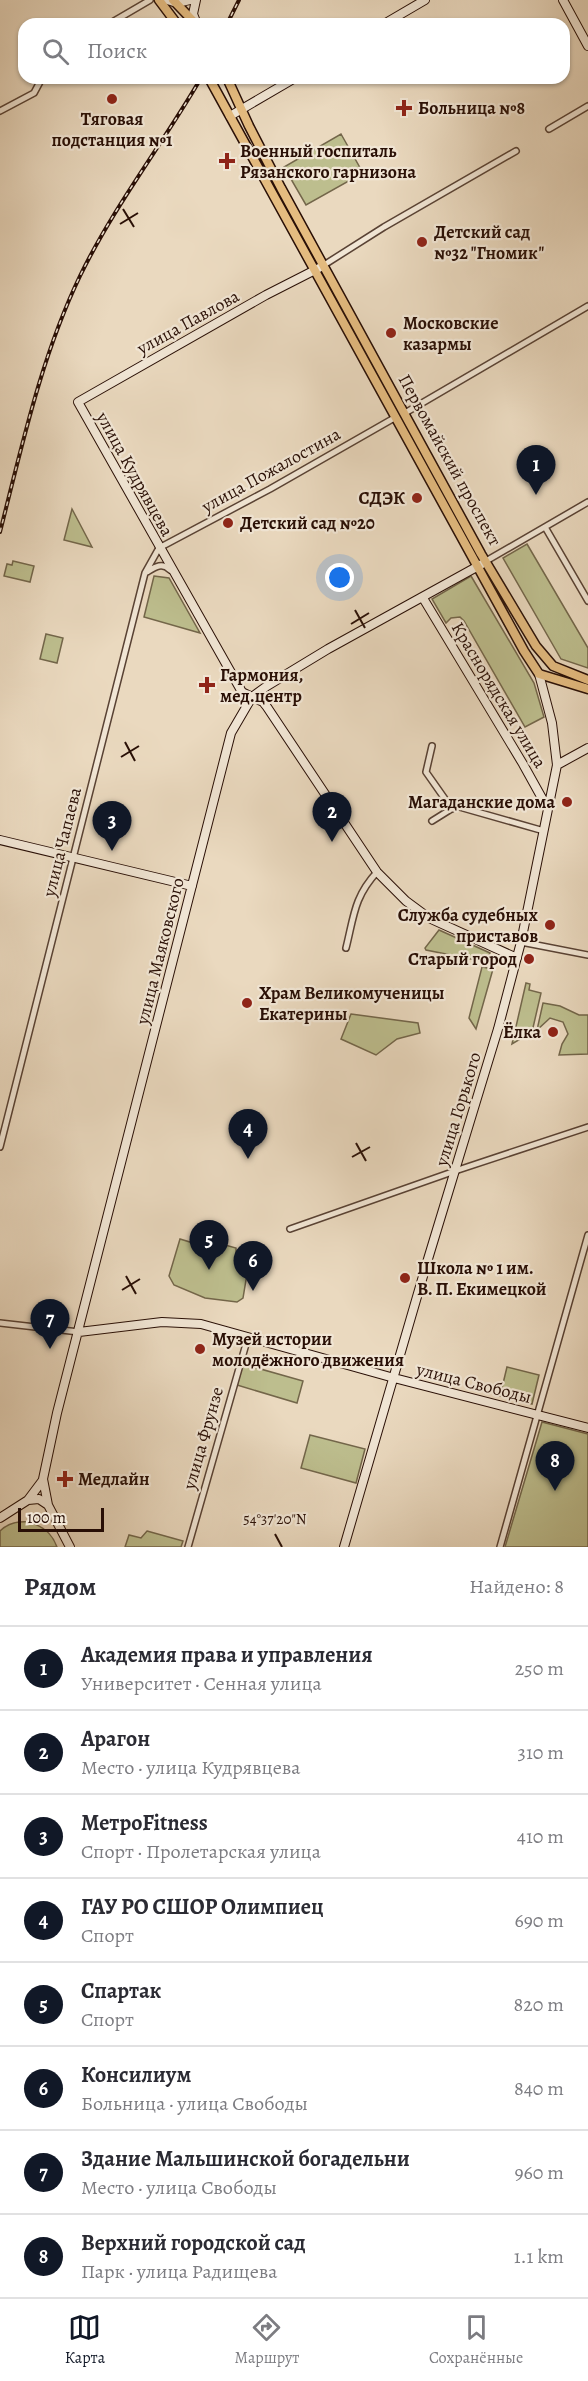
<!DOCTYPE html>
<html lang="ru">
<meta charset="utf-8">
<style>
:root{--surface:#fff;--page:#f2f2f3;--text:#2b2b33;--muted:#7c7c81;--line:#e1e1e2;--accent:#111827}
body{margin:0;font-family:Alegreya,serif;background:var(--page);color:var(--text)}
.scale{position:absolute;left:18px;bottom:15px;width:86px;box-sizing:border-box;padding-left:6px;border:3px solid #290f06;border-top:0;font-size:16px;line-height:21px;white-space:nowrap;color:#290f06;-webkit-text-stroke:4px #f1e6d5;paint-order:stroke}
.you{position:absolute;left:340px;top:578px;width:21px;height:21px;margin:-15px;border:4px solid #fff;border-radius:50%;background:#1a73e8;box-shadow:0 0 0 9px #1a73e833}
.badge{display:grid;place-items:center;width:39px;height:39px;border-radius:50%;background:var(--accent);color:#fff;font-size:20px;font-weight:700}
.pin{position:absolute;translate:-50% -50px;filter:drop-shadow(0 2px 3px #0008)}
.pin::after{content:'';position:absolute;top:32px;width:21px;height:18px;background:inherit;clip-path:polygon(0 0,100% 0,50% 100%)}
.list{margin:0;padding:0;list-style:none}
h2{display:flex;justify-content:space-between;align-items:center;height:78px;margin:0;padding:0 24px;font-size:26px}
h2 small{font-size:20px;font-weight:400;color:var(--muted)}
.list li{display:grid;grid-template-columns:39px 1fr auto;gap:18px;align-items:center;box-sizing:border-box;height:84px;padding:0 24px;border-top:2px solid var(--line)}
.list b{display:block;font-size:22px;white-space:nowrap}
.list p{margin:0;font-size:20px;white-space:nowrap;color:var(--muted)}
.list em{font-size:20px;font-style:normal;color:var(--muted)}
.icon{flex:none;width:33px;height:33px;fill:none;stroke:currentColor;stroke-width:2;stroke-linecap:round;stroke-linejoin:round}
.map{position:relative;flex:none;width:588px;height:1547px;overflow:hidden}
.search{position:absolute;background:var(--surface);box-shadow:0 2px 4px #0004;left:18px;right:18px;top:18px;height:66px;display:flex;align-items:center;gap:15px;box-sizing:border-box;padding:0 21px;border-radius:18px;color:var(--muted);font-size:22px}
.sheet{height:750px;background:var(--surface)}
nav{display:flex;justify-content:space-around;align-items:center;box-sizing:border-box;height:84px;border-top:2px solid var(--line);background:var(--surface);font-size:16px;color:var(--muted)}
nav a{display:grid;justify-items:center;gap:3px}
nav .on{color:var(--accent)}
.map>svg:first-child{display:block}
.green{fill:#bdbe8e;stroke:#73664a;stroke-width:1.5}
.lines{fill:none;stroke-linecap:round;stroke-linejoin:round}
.street-casing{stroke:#594234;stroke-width:8}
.secondary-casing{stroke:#290f06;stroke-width:10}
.primary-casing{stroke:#290f06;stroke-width:11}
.street{stroke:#f1e6d5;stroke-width:5}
.secondary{stroke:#f1e6d5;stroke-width:8}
.primary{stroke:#e5bc80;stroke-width:8}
.rail-casing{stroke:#290f06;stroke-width:4}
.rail{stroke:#f1e6d5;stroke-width:1.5;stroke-dasharray:4.5;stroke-linecap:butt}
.ticks{fill:none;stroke:#290f06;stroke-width:2}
.poi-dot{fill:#8f2418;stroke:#f1e6d5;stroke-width:2}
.labels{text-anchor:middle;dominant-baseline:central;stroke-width:4.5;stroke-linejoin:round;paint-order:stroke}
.poi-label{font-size:18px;font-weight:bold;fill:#290f06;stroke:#f1e6d5;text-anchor:start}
.street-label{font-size:18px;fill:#290f06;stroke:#f1e6d5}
.ticks-label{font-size:15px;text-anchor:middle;fill:#290f06;stroke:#f1e6d5;stroke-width:4.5;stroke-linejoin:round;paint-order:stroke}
</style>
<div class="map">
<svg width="588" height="1547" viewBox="0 0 588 1547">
<rect width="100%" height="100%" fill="#ead9bf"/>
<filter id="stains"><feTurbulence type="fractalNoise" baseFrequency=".00333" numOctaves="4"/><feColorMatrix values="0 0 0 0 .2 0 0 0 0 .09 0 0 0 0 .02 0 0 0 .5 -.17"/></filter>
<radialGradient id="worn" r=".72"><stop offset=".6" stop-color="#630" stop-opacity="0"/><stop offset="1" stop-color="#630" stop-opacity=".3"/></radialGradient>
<path class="green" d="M341 134 363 173 306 205 284 167Z
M72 509 92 547 64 540Z
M527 544 588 648V668L561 659 503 558Z
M13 561 34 566 30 582 4 576 7 564 12 565Z
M154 576 169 578 200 633 144 617Z
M471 576 534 683 544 717 525 727 464 621 460 617 451 618 446 623 432 599Z
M46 634 63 638 57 663 40 659Z
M439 930 490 953 486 962 426 950 425 948Z
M482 967 493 969 476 1029 469 1018Z
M526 983 530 984 529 990 541 993 532 1032 512 1044Z
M543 1003 560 1006 579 1015H588V1054L559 1055 562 1044 568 1034 563 1022 550 1018 537 1030Z
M351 1014 418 1023 420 1033 397 1039 376 1055 341 1039Z
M193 1236 236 1248V1254L257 1260 256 1264 249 1262 243 1298 237 1302 205 1298 174 1285 169 1276 180 1239 190 1242Z
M243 1364 303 1381 297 1403 237 1385Z
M507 1367 539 1375 532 1404 500 1396Z
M542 1422 588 1434V1547H505Z
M310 1435 365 1449 356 1483 301 1468Z
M29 1522C43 1526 52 1533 57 1547H0V1531C8 1523 18 1521 29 1522Z
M147 1531 183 1541 181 1547H125L129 1535 141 1538Z"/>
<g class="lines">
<defs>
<path id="street" d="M109 24 150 0
M0 111 34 93 42 78
M549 129 588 106
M324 265 384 227 516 151
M405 413 588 306
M545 527 588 601
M486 561 588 502
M147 572C155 567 162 562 170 570
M432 746 426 772 452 809
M432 821 456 806 544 831
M521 942 588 955
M346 948C354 916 354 897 377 872
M0 1147 145 573 159 548 270 489 396 417
M290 1229 455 1171 588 1127
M0 1323 79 1332
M188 1547 248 1337
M500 1547 588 1235"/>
<path id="secondary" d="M167 0 177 3 190 0
M196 0 193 14 197 24
M563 0 588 46
M384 24 425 0
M230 116 295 78
M319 268 266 295 78 402 242 692 263 702 267 707 377 872 406 901 429 918 517 958
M423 598 523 764 548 809
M557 765 588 748
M0 840 192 886
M79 1332 162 1322 201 1324 394 1378 588 1428
M28 1500 43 1480
M48 1505 43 1479 57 1413 231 733 252 697 267 686 328 649 482 564
M0 1518 28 1500 39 1499 48 1505 70 1547
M344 1547 428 1259 498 1029 521 942 557 765 552 723 539 674"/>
<path id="primary" d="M159 0 177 24
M173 0 196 24
M209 78 524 651 539 674 588 689
M227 78 249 126 281 188 481 554 536 646 553 666 588 680"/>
</defs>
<use href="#street" class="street-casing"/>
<use href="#secondary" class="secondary-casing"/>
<use href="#primary" class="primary-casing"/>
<use href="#street" class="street"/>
<use href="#secondary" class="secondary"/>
<use href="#primary" class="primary"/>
<defs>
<path id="rail" d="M227 24 239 0
M0 532C22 446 41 357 80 276 114 206 162 145 201 78"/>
</defs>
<use href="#rail" class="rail-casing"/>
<use href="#rail" class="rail"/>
</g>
<path class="ticks" d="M123 209 134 227M120 224 138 213M355 610 365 628M351 624 369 613M125 742 135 761M121 757 139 746M356 1143 366 1161M352 1157 370 1147M126 1276 136 1294M122 1290 140 1279M275 1534 282 1547"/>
<g class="poi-dot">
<circle cx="112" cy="99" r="6"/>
<path d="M401 99h6v6h6v6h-6v6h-6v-6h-6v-6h6z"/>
<path d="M224 152h6v6h6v6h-6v6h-6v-6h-6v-6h6z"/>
<circle cx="422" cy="242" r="6"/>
<circle cx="391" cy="333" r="6"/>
<circle cx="417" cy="498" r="6"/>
<circle cx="228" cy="523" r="6"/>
<path d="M204 676h6v6h6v6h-6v6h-6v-6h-6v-6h6z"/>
<circle cx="567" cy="802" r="6"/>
<circle cx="550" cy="925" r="6"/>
<circle cx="529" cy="959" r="6"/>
<circle cx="247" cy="1003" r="6"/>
<circle cx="553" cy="1032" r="6"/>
<circle cx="405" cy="1278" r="6"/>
<circle cx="200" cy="1349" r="6"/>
<path d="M62 1470h6v6h6v6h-6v6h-6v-6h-6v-6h6z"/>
</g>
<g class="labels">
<g class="poi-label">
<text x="418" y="108">Больница №8</text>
<text x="112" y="119" text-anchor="middle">Тяговая<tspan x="112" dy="21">подстанция №1</tspan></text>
<text x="240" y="151">Военный госпиталь<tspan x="240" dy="21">Рязанского гарнизона</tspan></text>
<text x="434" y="232">Детский сад<tspan x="434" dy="21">№32 "Гномик"</tspan></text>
<text x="403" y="323">Московские<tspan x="403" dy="21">казармы</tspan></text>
<text x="405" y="498" text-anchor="end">СДЭК</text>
<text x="240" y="523">Детский сад №20</text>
<text x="220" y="675">Гармония,<tspan x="220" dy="21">мед.центр</tspan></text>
<text x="555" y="802" text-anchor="end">Магаданские дома</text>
<text x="538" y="915" text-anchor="end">Служба судебных<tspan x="538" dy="21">приставов</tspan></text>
<text x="517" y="959" text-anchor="end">Старый город</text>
<text x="259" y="993">Храм Великомученицы<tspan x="259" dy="21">Екатерины</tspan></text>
<text x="541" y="1032" text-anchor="end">Ёлка</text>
<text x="417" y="1268">Школа № 1 им.<tspan x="417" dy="21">В. П. Екимецкой</tspan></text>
<text x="212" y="1339">Музей истории<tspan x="212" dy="21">молодёжного движения</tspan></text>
<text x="78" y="1479">Медлайн</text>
</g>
<g class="street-label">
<text transform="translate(188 322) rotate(-29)">улица Павлова</text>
<text transform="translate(450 460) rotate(61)">Первомайский проспект</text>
<text transform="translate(271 470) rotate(-29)">улица Пожалостина</text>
<text transform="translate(135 474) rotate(61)">улица Кудрявцева</text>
<text transform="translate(499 695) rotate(59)">Краснорядская улица</text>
<text transform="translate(62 842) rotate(-76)">улица Чапаева</text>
<text transform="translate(160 951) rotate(-76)">улица Маяковского</text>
<text transform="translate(458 1109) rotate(-73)">улица Горького</text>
<text transform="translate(474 1383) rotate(14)">улица Свободы</text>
<text transform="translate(203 1438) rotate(-74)">улица Фрунзе</text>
</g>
</g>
<g class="ticks-label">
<text x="275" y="1524">54°37'20"N</text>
</g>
<rect width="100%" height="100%" filter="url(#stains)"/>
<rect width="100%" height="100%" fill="url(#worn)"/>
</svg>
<div class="scale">100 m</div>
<div class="you"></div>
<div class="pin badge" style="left:536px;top:495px">1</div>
<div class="pin badge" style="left:332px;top:842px">2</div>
<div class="pin badge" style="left:112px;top:851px">3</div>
<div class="pin badge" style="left:248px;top:1159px">4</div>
<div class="pin badge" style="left:209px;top:1270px">5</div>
<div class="pin badge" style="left:253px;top:1291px">6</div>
<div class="pin badge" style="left:50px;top:1349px">7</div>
<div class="pin badge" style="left:555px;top:1491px">8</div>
<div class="search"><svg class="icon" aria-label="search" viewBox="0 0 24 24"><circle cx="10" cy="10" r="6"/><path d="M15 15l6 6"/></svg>Поиск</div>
</div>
<section class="sheet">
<h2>Рядом<small>Найдено: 8</small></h2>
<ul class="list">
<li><span class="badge">1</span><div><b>Академия права и управления</b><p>Университет · Сенная улица</p></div><em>250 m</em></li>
<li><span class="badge">2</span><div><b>Арагон</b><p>Место · улица Кудрявцева</p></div><em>310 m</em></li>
<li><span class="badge">3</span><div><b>МетроFitness</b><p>Спорт · Пролетарская улица</p></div><em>410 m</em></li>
<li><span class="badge">4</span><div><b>ГАУ РО СШОР Олимпиец</b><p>Спорт</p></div><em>690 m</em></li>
<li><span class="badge">5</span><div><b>Спартак</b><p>Спорт</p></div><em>820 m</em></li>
<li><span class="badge">6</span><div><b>Консилиум</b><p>Больница · улица Свободы</p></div><em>840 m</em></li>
<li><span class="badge">7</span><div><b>Здание Мальшинской богадельни</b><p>Место · улица Свободы</p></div><em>960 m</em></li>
<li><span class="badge">8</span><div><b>Верхний городской сад</b><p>Парк · улица Радищева</p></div><em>1.1 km</em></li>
</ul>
</section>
<nav>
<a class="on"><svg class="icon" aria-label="map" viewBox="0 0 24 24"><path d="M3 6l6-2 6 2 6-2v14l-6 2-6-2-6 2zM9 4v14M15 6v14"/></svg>Карта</a>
<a><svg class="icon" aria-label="directions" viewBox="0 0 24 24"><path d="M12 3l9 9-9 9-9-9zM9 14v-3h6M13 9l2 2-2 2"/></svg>Маршрут</a>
<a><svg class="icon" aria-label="saved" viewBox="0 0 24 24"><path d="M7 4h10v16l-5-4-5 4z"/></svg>Сохранённые</a>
</nav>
